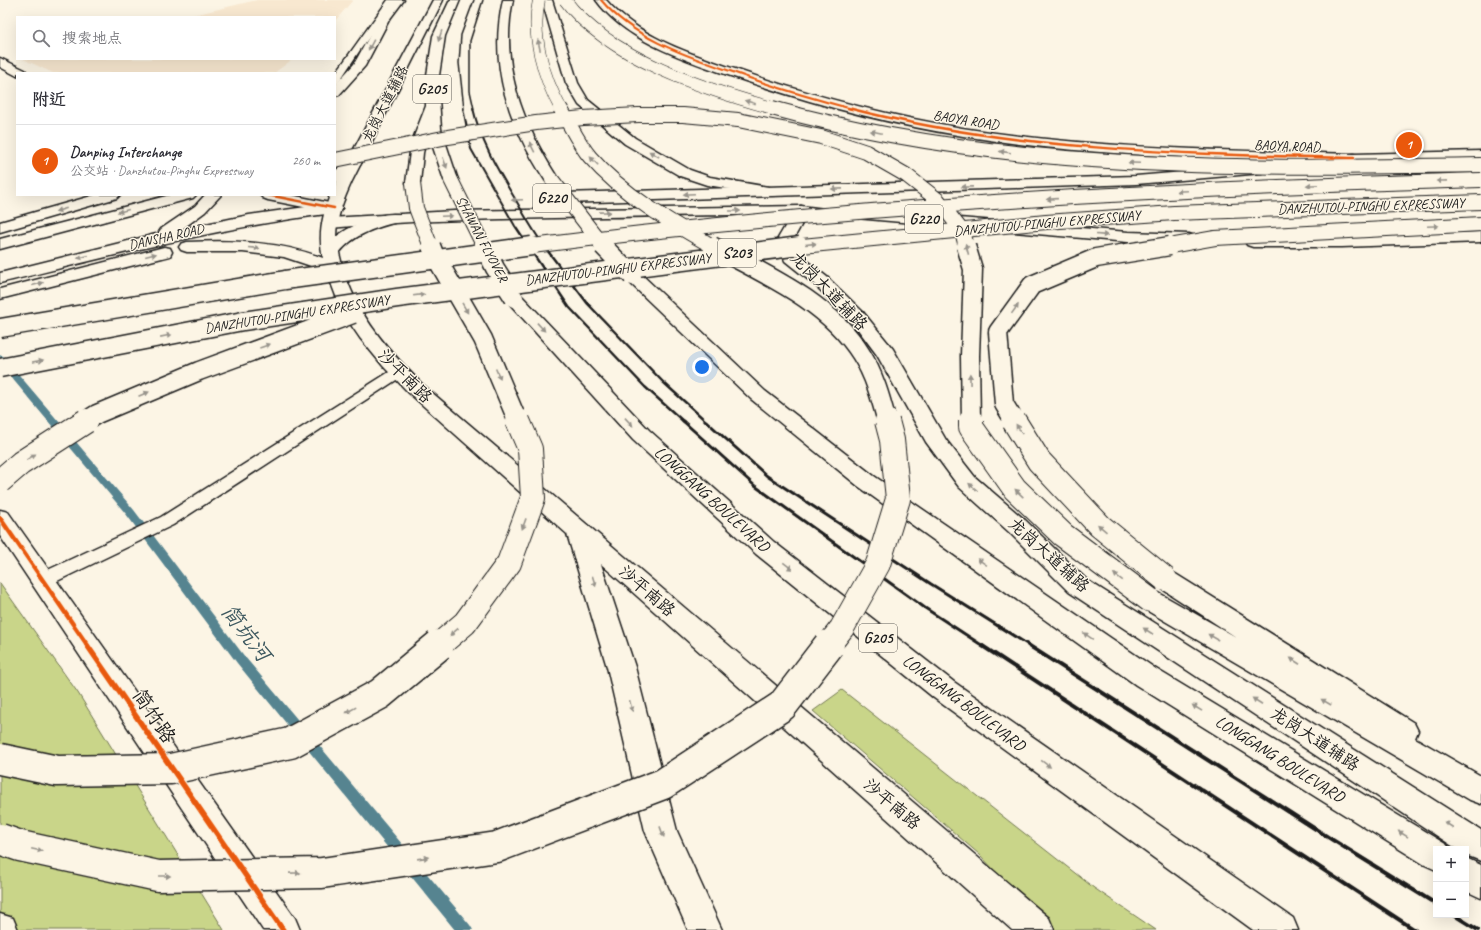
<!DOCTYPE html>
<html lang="zh">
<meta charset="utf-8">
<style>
:root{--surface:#fff;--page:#f7f7f7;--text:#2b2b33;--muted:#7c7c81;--line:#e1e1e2;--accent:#ea580c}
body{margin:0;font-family:Caveat,"LXGW WenKai TC",sans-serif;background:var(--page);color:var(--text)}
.controls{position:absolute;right:12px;bottom:12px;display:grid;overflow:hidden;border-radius:0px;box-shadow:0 4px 16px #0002}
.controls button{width:36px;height:36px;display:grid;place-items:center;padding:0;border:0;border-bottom:1px solid var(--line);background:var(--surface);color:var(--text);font:20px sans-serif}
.you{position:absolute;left:702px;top:367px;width:14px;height:14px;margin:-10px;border:3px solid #fff;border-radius:50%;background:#1a73e8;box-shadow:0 0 0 6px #1a73e833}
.badge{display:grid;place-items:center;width:26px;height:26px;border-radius:50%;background:var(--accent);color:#fff;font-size:13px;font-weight:700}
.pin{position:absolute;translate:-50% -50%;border:2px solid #fff;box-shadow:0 1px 4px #0006}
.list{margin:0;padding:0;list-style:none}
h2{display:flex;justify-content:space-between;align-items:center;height:52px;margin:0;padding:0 16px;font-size:17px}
h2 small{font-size:13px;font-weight:400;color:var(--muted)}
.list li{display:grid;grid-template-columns:26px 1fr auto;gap:12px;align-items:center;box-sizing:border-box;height:72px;padding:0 16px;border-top:1px solid var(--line)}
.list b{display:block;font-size:15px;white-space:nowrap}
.list p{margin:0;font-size:13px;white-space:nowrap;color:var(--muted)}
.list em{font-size:13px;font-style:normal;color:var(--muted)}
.icon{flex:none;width:22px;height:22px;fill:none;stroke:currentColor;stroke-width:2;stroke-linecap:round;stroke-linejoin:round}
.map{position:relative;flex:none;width:1481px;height:930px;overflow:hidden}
.search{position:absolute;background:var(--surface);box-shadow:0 4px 16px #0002;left:16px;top:16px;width:320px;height:44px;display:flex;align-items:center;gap:10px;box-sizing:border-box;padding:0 14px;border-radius:0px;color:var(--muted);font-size:15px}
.panel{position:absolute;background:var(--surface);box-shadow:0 4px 16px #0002;left:16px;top:72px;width:320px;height:124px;border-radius:0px}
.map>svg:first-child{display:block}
.built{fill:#f8e8d0}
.green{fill:#c9d589;stroke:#727852}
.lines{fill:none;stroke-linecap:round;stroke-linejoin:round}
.stream{fill:#568490;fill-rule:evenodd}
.service-casing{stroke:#1c1c1c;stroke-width:3}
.minor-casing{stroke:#1c1c1c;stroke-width:3}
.tertiary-casing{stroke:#1c1c1c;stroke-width:3}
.secondary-casing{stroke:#1c1c1c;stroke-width:3}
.primary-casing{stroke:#1c1c1c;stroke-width:3}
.trunk-casing{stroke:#1c1c1c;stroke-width:3}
.service{fill:#fcf5e5;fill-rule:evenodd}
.minor{fill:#fcf5e5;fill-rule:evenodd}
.tertiary{fill:#fcf5e5;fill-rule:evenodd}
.secondary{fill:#fcf5e5;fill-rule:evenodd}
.primary{fill:#fcf5e5;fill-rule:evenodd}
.trunk{fill:#fcf5e5;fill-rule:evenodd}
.rail-far4{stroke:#1c1c1c;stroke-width:1.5}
.rail-far3{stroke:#1c1c1c;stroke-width:2}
.rail-far2{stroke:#1c1c1c;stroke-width:2.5}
.rail-far1{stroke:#1c1c1c;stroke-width:3}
.rail{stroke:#1c1c1c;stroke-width:4}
.trunk-bridge-far4-casing{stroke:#1c1c1c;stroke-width:13;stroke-linecap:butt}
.trunk-bridge-far3-casing{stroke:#1c1c1c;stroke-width:16;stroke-linecap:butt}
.trunk-bridge-far2-casing{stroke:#1c1c1c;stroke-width:21;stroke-linecap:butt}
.trunk-bridge-far1-casing{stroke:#1c1c1c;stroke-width:26;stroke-linecap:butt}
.trunk-bridge-casing{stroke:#1c1c1c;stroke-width:33;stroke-linecap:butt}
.trunk-bridge-far4{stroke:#fcf5e5;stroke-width:12}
.trunk-bridge-far3{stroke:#fcf5e5;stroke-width:14}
.trunk-bridge-far2{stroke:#fcf5e5;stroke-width:18}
.trunk-bridge-far1{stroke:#fcf5e5;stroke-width:24}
.trunk-bridge{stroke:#fcf5e5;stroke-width:30}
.cycleway-far3-casing{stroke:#fcf5e5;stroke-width:3.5}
.cycleway-far2-casing{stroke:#fcf5e5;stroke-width:4}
.cycleway-far1-casing{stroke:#fcf5e5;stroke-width:7}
.cycleway-casing{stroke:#fcf5e5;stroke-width:8}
.cycleway-far3{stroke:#e8590c;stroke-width:2}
.cycleway-far2{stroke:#e8590c;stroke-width:2.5}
.cycleway-far1{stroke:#e8590c;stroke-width:4.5}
.cycleway{stroke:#e8590c;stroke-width:5.5}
.oneway{fill:#97938b}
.labels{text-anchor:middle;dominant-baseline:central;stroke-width:3;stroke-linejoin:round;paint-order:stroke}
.far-street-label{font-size:14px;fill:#1c1c1c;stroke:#fcf5e5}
.shield{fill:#fcf5e5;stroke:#5f5d58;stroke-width:1}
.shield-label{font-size:16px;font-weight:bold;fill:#1c1c1c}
.street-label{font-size:17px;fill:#1c1c1c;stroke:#fcf5e5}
.near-street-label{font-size:20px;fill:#1c1c1c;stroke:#fcf5e5}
.near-water-label{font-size:22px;font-style:italic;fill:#3e5960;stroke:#fcf5e5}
</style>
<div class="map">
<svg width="1481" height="930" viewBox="0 0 1481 930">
<rect width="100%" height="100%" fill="#fcf5e5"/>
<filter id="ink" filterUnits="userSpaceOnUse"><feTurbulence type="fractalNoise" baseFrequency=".025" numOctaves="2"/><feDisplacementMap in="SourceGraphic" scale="8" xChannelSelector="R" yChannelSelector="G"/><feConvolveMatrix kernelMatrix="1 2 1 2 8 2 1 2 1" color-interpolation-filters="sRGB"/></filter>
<g filter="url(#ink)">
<path class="built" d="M257 0H353L335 21V17H185Z
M23 59H293L274 73H53Z"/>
<path class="green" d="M0 583 78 693 224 930H0Z
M842 690 1094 888 1156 930H1050L980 855 813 711Z"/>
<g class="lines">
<path class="stream" d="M0 355 3 356 134 510 245 657 470 925 473 930H455L237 663 126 514 0 364Z"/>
<defs>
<path id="service" d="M388 0H396L360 50 338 83 335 84V74Z
M399 368 404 369 406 372 404 375 173 525 49 585 43 586 37 585 34 580 37 575 161 517 394 369Z"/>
<path id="minor" d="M596 0H606C638 37 691 54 735 69 809 95 885 115 962 128 1091 149 1223 150 1354 154L1359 155 1361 158 1359 161 1354 162C1223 159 1092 157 963 136 882 123 802 101 725 74 680 58 625 40 596 0Z"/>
<path id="tertiary" d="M0 58 25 70 27 73H17V76L0 67Z
M260 195H291L339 205 342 208 339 211 334 213 268 200 263 198Z
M0 510 8 512 295 918 300 930H263L0 536Z"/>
<path id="secondary" d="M433 0H443L352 181C344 199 336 217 336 237 350 226 383 210 401 215L403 218 401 221C377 227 354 234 339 253 352 310 383 345 423 385L1049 918 1054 930H1012L601 564 635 667 677 831 722 930H688L645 831 607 667 567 534 409 393 383 366 360 338 347 319 339 304 328 275 314 267 284 257 243 252H187L181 250 179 247 181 244 187 242C233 240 279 241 323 258 318 236 322 217 330 195H335V185L337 181Z
M542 0H552L578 83 588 100 635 138 690 170 710 177 774 188 776 191 774 194 769 195 707 185 680 176 625 144 579 105 566 83Z
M801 206 806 208 809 211 793 240 799 255 827 277 863 312 893 349 946 440 975 477 1025 520 1087 580 1481 830V861L1466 855V849H1457L1069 592 1009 532 959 487 926 442 877 355 851 320 815 285 785 261 777 240 796 208Z"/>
<path id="primary" d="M355 158 360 159 362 162 360 165 340 181 335 182V171L350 159Z
M205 195H221L205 212 182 229 249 215 334 203 339 205 342 208 339 211 334 213C220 227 111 256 0 283V273L160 233 159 232 161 229 195 206Z
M164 247 170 248 172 252 170 256 0 299V289Z"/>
<path id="trunk" d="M394 0H404L389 20 365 66 339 95 335 96V85L354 64 379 19Z
M450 0H460L445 36 438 82 441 129 458 180 456 183 451 184 446 183 444 180 428 132 423 153 420 183 418 186 413 187 408 186 406 183 411 144 426 106V82L433 36Z
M503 0H513C499 66 523 125 559 180L557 183 552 184 547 183 545 180C509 125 488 66 503 0Z
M1481 151V159L1354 162 1317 167 1312 166 1310 163 1312 160 1317 159 1354 154Z
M1257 166 1262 167 1264 170 1262 173 1136 184 564 203 559 201 556 198 559 195 564 193 1136 176Z
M95 195H120L117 198 0 232V222Z
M170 195H196L193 198 0 249V239Z
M801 206 825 209 828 212 825 215 820 217C749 213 677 216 605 217 513 219 421 219 330 228L324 226 322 223 324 220 330 218 454 211Z
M862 210 1128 232 1189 234 1195 236 1197 239 1195 242 1189 244 1128 242 856 218 854 215 856 212Z
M1481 232V242L1342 247H1253L1247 245 1245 242 1247 239 1253 237H1342Z
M635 273 641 274 765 391 874 476 1156 669 1447 845 1449 849H1436V870L1425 865 1136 685 858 486 751 399 629 282 626 278 629 274Z
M514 293 520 294 649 430 774 542 954 682 1293 918 1298 930H1253L934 698 756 554 633 440 508 302 505 298 508 294Z
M1165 570 1174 573 1414 723 1418 731 1415 738 1481 776V804L1470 800 1141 607 1137 600 1141 593 1150 591 1159 593 1236 637 1156 585 1153 579 1156 573Z
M1466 858 1481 865V898L1466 891Z
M0 914 13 918 18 930H0Z"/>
</defs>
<use href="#service" class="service-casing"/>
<use href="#minor" class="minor-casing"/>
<use href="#tertiary" class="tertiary-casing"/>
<use href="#secondary" class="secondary-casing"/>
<use href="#primary" class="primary-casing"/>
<use href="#trunk" class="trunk-casing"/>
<use href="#service" class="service"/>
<use href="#minor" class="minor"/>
<use href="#tertiary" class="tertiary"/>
<use href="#secondary" class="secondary"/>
<use href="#primary" class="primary"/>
<use href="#trunk" class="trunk"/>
<path class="rail-far4" d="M464 109 459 63 461 35 474 0
M474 109 470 91V41L483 0"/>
<path class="rail-far3" d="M463 108 471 149 515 226 529 247
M473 108C480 140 497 169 514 197 524 214 533 231 545 247"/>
<path class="rail-far2" d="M528 246 569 307 645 387 684 422
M544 246 588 304 663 382 707 422"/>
<path class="rail-far1" d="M683 421 755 486 925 608 983 646
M706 421 767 476 931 584 1030 646"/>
<path class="rail" d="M981 645 1415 930
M1028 645 1331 839 1436 904
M1454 915 1478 930"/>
<defs>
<path id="trunk-bridge-far4" d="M539 0C531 35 543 77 561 109
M565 0C609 59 707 90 776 109"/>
<path id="trunk-bridge-far3" d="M560 108C570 124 578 143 590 157 623 195 670 222 714 247
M772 108C1003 172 1244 169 1481 165
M335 160 448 137 536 123 583 118 638 115H683L738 120 821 137 866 152 906 175 938 200 962 231 966 247
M451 180 484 247
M552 180 604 247
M413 183 416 208 431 247
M524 247C842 206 1161 189 1481 180
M792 247 1046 222 1174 213 1481 202
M1164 247 1215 238 1481 224"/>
<path id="trunk-bridge-far2" d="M431 246 434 254 483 339 518 422
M484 246 495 268 514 298
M603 246 632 276
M712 246C764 274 828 301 861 354 874 374 881 399 887 422
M966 246 973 269 970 356 971 422
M0 328 285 280 532 246
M0 368 243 321 397 298 800 246
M84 422 97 414 199 371 353 314
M1015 422 1004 404 998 332 1032 285 1096 258 1170 246"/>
<path id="trunk-bridge-far1" d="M971 421V427L1015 489 1063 535 1150 600
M1014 421 1039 461 1100 526 1165 579
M0 481 21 463 86 421
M438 646 465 623 509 563 533 498 530 449 518 421
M828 646 842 628 878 564 898 499 892 440 887 421"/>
<path id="trunk-bridge" d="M0 759 57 771 171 769 290 743 380 694 439 645
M0 839 20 846 158 876 322 873 497 847 663 784 782 706 829 645"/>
</defs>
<use href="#trunk-bridge-far4" class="trunk-bridge-far4-casing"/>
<use href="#trunk-bridge-far3" class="trunk-bridge-far3-casing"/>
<use href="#trunk-bridge-far2" class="trunk-bridge-far2-casing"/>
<use href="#trunk-bridge-far1" class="trunk-bridge-far1-casing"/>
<use href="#trunk-bridge" class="trunk-bridge-casing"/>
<use href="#trunk-bridge-far4" class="trunk-bridge-far4"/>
<use href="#trunk-bridge-far3" class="trunk-bridge-far3"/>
<use href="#trunk-bridge-far2" class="trunk-bridge-far2"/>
<use href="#trunk-bridge-far1" class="trunk-bridge-far1"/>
<use href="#trunk-bridge" class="trunk-bridge"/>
<defs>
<path id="cycleway-far3" d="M601 0C633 38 684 55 730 71 770 86 811 98 852 109"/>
<path id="cycleway-far2" d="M848 108C1013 151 1184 154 1354 158
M268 195 334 208"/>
<path id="cycleway-far1" d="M0 518 88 646"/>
<path id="cycleway" d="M87 645 283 930"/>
</defs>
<use href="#cycleway-far3" class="cycleway-far3-casing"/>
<use href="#cycleway-far2" class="cycleway-far2-casing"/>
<use href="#cycleway-far1" class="cycleway-far1-casing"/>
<use href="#cycleway" class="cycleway-casing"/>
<use href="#cycleway-far3" class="cycleway-far3"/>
<use href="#cycleway-far2" class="cycleway-far2"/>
<use href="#cycleway-far1" class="cycleway-far1"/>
<use href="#cycleway" class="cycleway"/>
</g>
<defs><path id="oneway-solid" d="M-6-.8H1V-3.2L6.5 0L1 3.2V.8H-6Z"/></defs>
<g class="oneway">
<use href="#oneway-solid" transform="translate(440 36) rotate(108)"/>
<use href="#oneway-solid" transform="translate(371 45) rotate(118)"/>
<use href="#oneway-solid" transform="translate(539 45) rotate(-102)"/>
<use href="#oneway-solid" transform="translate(750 102) rotate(-164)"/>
<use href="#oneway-solid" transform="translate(876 132) rotate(-168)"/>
<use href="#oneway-solid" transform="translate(532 147) rotate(-117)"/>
<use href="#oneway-solid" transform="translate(1005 152) rotate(-173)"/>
<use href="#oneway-solid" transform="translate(654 154) rotate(-150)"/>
<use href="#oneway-solid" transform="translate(594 161) rotate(-134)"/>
<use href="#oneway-solid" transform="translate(445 163) rotate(70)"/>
<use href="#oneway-solid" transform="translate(1134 163) rotate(-177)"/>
<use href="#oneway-solid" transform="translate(1442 181) rotate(179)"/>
<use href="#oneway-solid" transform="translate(1312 185) rotate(177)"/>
<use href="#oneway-solid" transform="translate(967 187) rotate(179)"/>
<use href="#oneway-solid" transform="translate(837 189) rotate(179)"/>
<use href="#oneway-solid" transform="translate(1182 191) rotate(177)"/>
<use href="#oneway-solid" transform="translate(689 194) rotate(178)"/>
<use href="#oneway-solid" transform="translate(1052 199) rotate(176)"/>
<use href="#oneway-solid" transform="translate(517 200) rotate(178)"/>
<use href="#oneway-solid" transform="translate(61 210) rotate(164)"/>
<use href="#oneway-solid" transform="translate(123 211) rotate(166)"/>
<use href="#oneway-solid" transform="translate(735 211)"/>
<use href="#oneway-solid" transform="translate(605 212) rotate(-1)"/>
<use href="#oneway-solid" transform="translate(447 216) rotate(-2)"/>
<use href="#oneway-solid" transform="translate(1433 226) rotate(-3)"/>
<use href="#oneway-solid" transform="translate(1102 235) rotate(5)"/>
<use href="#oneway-solid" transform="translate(811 244) rotate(-5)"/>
<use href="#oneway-solid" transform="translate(254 248) rotate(5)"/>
<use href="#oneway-solid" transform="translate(967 249) rotate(-105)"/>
<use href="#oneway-solid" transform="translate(151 255) rotate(-14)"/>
<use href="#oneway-solid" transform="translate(83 257) rotate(166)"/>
<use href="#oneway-solid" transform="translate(38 284) rotate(-14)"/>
<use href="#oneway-solid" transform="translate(419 295) rotate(-7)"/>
<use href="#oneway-solid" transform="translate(465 308) rotate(60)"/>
<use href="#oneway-solid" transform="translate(1015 309) rotate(-54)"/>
<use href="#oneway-solid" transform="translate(541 327) rotate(47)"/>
<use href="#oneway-solid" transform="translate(166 336) rotate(-11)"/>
<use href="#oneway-solid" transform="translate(265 346) rotate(-20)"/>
<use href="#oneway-solid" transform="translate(38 361) rotate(-11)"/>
<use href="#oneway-solid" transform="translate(498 374) rotate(67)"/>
<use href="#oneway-solid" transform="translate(970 379) rotate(-91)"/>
<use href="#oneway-solid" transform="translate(144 394) rotate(-23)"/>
<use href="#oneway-solid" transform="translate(629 422) rotate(47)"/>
<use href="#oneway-solid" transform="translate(1019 429) rotate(-122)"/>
<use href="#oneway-solid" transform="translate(31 457) rotate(-33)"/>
<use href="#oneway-solid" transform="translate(973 487) rotate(-139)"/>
<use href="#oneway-solid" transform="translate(1019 493) rotate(-136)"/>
<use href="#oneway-solid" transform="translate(524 524) rotate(110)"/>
<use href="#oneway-solid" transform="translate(1102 528) rotate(-139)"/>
<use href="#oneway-solid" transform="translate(982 562) rotate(-145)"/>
<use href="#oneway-solid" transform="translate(788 566) rotate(38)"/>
<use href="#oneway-solid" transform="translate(1118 577) rotate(-143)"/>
<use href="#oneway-solid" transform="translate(594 581) rotate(72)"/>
<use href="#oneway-solid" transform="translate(1148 631) rotate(-147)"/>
<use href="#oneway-solid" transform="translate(454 632) rotate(140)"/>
<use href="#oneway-solid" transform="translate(1088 636) rotate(-145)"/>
<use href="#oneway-solid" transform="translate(1213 637) rotate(-150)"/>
<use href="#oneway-solid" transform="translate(1295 661) rotate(-147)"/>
<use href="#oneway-solid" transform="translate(1257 701) rotate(-147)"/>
<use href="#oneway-solid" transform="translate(1326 702) rotate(-150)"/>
<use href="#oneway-solid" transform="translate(631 706) rotate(76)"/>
<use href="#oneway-solid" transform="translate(1197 708) rotate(-148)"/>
<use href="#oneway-solid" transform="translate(351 710) rotate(151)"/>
<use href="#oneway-solid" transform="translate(1046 764) rotate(36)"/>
<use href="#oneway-solid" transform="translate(1449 825) rotate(-147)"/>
<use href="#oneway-solid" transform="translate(662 832) rotate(70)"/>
<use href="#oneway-solid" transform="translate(1403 834) rotate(-148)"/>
<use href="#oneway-solid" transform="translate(37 850) rotate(12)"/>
<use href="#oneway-solid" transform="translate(423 858) rotate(-8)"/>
<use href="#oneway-solid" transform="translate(295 873) rotate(-1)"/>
<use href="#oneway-solid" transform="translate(165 876)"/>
</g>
</g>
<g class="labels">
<g class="far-street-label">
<text transform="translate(385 104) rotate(-63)">龙岗大道辅路</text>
<text transform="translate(966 120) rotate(9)">BAOYA ROAD</text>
<text transform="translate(1287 146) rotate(2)">BAOYA ROAD</text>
<text transform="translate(1371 206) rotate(-2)">DANZHUTOU-PINGHU EXPRESSWAY</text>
<text transform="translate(1047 223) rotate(-5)">DANZHUTOU-PINGHU EXPRESSWAY</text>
<text transform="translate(166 237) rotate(-13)">DANSHA ROAD</text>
<text transform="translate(482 239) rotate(62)">SHAWAN FLYOVER</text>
<text transform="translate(618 269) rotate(-7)">DANZHUTOU-PINGHU EXPRESSWAY</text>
<text transform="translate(297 314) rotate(-9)">DANZHUTOU-PINGHU EXPRESSWAY</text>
</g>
<g class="shield">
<rect x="413" y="75" width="38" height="28" rx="3"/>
<rect x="533" y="184" width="38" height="28" rx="3"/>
<rect x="905" y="205" width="38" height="28" rx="3"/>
<rect x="718" y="239" width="38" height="28" rx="3"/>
<rect x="859" y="624" width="38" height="28" rx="3"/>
</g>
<g class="shield-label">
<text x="432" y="89">G205</text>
<text x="552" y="198">G220</text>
<text x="924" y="219">G220</text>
<text x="737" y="253">S203</text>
<text x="878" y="638">G205</text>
</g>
<g class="street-label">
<text transform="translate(829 291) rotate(46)">龙岗大道辅路</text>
<text transform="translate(405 376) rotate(45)">沙平南路</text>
<text transform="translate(712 499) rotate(42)">LONGGANG BOULEVARD</text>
<text transform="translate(1049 555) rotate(42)">龙岗大道辅路</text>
<text transform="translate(647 591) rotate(41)">沙平南路</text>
<text transform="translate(964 703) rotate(37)">LONGGANG BOULEVARD</text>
<text transform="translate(1315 739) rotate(33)">龙岗大道辅路</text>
<text transform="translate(1280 759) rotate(32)">LONGGANG BOULEVARD</text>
<text transform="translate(892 804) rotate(40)">沙平南路</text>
</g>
<g class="near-street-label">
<text transform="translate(154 716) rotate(56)">简竹路</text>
</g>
<g class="near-water-label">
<text transform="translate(246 633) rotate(52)">简坑河</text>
</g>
</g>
</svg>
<div class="controls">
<button>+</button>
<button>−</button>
</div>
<div class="you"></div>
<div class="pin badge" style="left:1409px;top:145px">1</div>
<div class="search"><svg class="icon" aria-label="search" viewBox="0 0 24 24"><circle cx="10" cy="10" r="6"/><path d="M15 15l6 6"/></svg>搜索地点</div>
<section class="panel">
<h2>附近<small></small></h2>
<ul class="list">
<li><span class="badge">1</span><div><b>Danping Interchange</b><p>公交站 · Danzhutou-Pinghu Expressway</p></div><em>260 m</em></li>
</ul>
</section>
</div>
